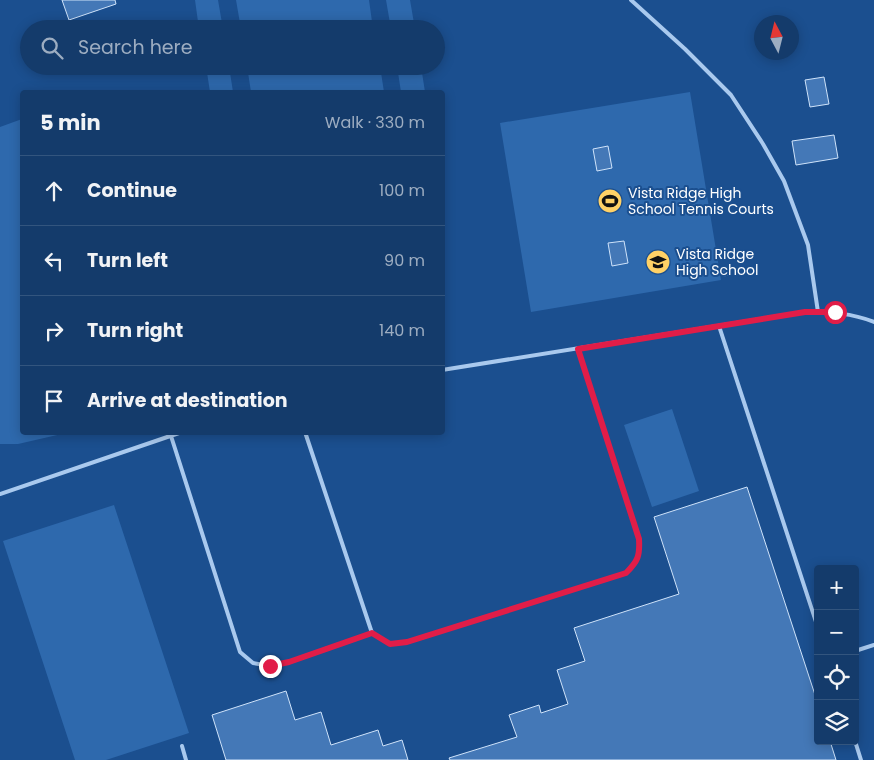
<!DOCTYPE html>
<meta charset="utf-8">
<style>
:root{--surface:#143b6b;--page:#214673;--text:#f1f3f6;--muted:#9dadc1;--line:#33557e}
body{margin:0;font-family:Poppins,sans-serif;background:var(--page);color:var(--text)}
.controls{position:absolute;right:15px;bottom:15px;display:grid;overflow:hidden;border-radius:5px;box-shadow:0 2px 12px #0003}
.controls button{width:45px;height:45px;display:grid;place-items:center;padding:0;border:0;border-bottom:1px solid var(--line);background:var(--surface);color:var(--text);font:25px sans-serif}
.compass{position:absolute;left:754px;top:15px;width:45px;height:45px;border-radius:50%;background:var(--surface);box-shadow:0 2px 12px #0003;rotate:353deg}
.stop{position:absolute;width:15px;height:15px;margin:-11px;border:4px solid #e11d48;border-radius:50%;background:#fff}
.stop.end{background:#e11d48;border-color:#fff;box-shadow:0 1px 5px #0008}
.list{margin:0;padding:0;list-style:none}
h2{display:flex;justify-content:space-between;align-items:center;height:65px;margin:0;padding:0 20px;font-size:21px}
h2 small{font-size:16px;font-weight:400;color:var(--muted)}
.list li{display:grid;grid-template-columns:32px 1fr auto;gap:15px;align-items:center;box-sizing:border-box;height:70px;padding:0 20px;border-top:1px solid var(--line)}
.list b{display:block;font-size:19px;white-space:nowrap}
.list em{font-size:16px;font-style:normal;color:var(--muted)}
.icon{flex:none;width:28px;height:28px;fill:none;stroke:currentColor;stroke-width:2;stroke-linecap:round;stroke-linejoin:round}
.map{position:relative;flex:none;width:874px;height:760px;overflow:hidden}
.search{position:absolute;background:var(--surface);box-shadow:0 2px 12px #0003;left:20px;top:20px;width:425px;height:55px;display:flex;align-items:center;gap:12px;box-sizing:border-box;padding:0 18px;border-radius:28px;color:var(--muted);font-size:19px}
.panel{position:absolute;background:var(--surface);box-shadow:0 2px 12px #0003;left:20px;top:90px;width:425px;height:345px;border-radius:5px}
.map>svg:first-child{display:block}
.pitch{fill:#2e69ad}
.building{fill:#4478b7;stroke:#cfe3fa}
.lines{fill:none;stroke-linecap:round;stroke-linejoin:round}
.lane{stroke:#a9c9ee;stroke-width:4}
.route{stroke:#e11d48;stroke-width:6}
.labels{text-anchor:middle;dominant-baseline:central;stroke-width:4;stroke-linejoin:round;paint-order:stroke}
.poi-label{font-size:14px;fill:#fff;stroke:#1b4f8f;text-anchor:start}
</style>
<div class="map">
<svg width="874" height="760" viewBox="0 0 874 760">
<rect width="100%" height="100%" fill="#1b4f8f"/>
<path class="pitch" d="M195 0H218L223 29H199Z
M236 0H369L373 29H241Z
M386 0H410L415 29H391Z
M206 66H229L233 92H210Z
M247 66H380L384 92H251Z
M397 66H421L425 92H401Z
M690 92 721 280 531 312 500 123Z
M22 119V432L66 433 18 444H0V127Z
M672 409 699 491 652 507 624 425Z
M114 505 189 733 106 760H75L3 541Z"/>
<path class="building" d="M62 0H115L116 4 69 20Z
M824 77 829 104 810 107 805 80Z
M834 135 838 158 796 165 792 141Z
M608 146 612 168 597 171 593 149Z
M624 241 628 263 612 266 608 243Z
M729 267 730 275 723 276 722 268Z
M747 487 818 704V741H830L836 760H450L449 758 517 737 509 715 539 705 541 713 568 704 557 670 585 661 574 628 679 594 654 517Z
M286 691 295 720 321 712 331 745 378 730 383 746 402 740 408 760H226L212 715Z"/>
<g class="lines">
<path class="lane" d="M631 0 685 49 731 95 763 144 784 181 808 245 818 312
M719 326 818 628
M442 370 805 312C829 312 852 313 874 322
M305 432 372 633 390 644 407 642 626 573C638 561 640 556 639 539L578 349
M171 436 240 652 253 663 270 666 289 662 372 633
M0 494 182 432
M855 651 874 645
M855 741 861 760
M182 746 186 760"/>
</g>
<g class="lines">
<path class="route" d="M270 666 289 662 372 633 390 644 407 642 626 573C638 561 640 556 639 539L578 349 805 312H835"/>
</g>
<defs>
<symbol id="stadium-disc" viewBox="-11 -11 22 22"><circle r="9.5" fill="#ffd166" stroke="#1b4f8f"/><path d="M0-5a6.5 5 0 1 0 0 10a6.5 5 0 1 0 0-10ZM-3.5-1.8h7v3.6h-7Z" fill="#111"/></symbol>
<symbol id="school-disc" viewBox="-11 -11 22 22"><circle r="9.5" fill="#ffd166" stroke="#1b4f8f"/><path d="M0-5L7-2L0 1L-7-2ZM-4 1L0 2.5L4 1V4Q0 6-4 4Z" fill="#111"/></symbol>
</defs>
<g fill-rule="evenodd">
<use href="#stadium-disc" x="596" y="187" width="28" height="28"/>
<use href="#school-disc" x="644" y="248" width="28" height="28"/>
</g>
<g class="labels">
<g class="poi-label">
<text x="628" y="193">Vista Ridge High<tspan x="628" dy="16">School Tennis Courts</tspan></text>
<text x="676" y="254">Vista Ridge<tspan x="676" dy="16">High School</tspan></text>
</g>
</g>
</svg>
<div class="controls">
<button>+</button>
<button>−</button>
<button><svg class="icon" aria-label="locate" viewBox="0 0 24 24"><circle cx="12" cy="12" r="6"/><path d="M12 2v4M12 18v4M2 12h4M18 12h4"/></svg></button>
<button><svg class="icon" aria-label="layers" viewBox="0 0 24 24"><path d="M12 4l9 5-9 5-9-5zM3 14l9 5 9-5"/></svg></button>
</div>
<svg class="compass" viewBox="-18 -18 36 36"><path d="M0-13l5 13h-10z" fill="#e53935"/><path d="M0 13l5-13h-10z" fill="#9dadc1"/></svg>
<div class="stop" style="left:835px;top:312px"></div>
<div class="stop end" style="left:270px;top:666px"></div>
<div class="search"><svg class="icon" aria-label="search" viewBox="0 0 24 24"><circle cx="10" cy="10" r="6"/><path d="M15 15l6 6"/></svg>Search here</div>
<section class="panel">
<h2>5 min<small>Walk · 330 m</small></h2>
<ul class="list">
<li><svg class="icon" aria-label="ahead" viewBox="0 0 24 24"><path d="M12 20V5M6 11l6-6 6 6"/></svg><div><b>Continue</b></div><em>100 m</em></li>
<li><svg class="icon" aria-label="left" viewBox="0 0 24 24"><path d="M17 20v-9H6M10 6l-5 5 5 5"/></svg><div><b>Turn left</b></div><em>90 m</em></li>
<li><svg class="icon" aria-label="right" viewBox="0 0 24 24"><path d="M7 20v-9h11M14 6l5 5-5 5"/></svg><div><b>Turn right</b></div><em>140 m</em></li>
<li><svg class="icon" aria-label="arrive" viewBox="0 0 24 24"><path d="M6 21V4h12l-3 4 3 4H6"/></svg><div><b>Arrive at destination</b></div></li>
</ul>
</section>
</div>
